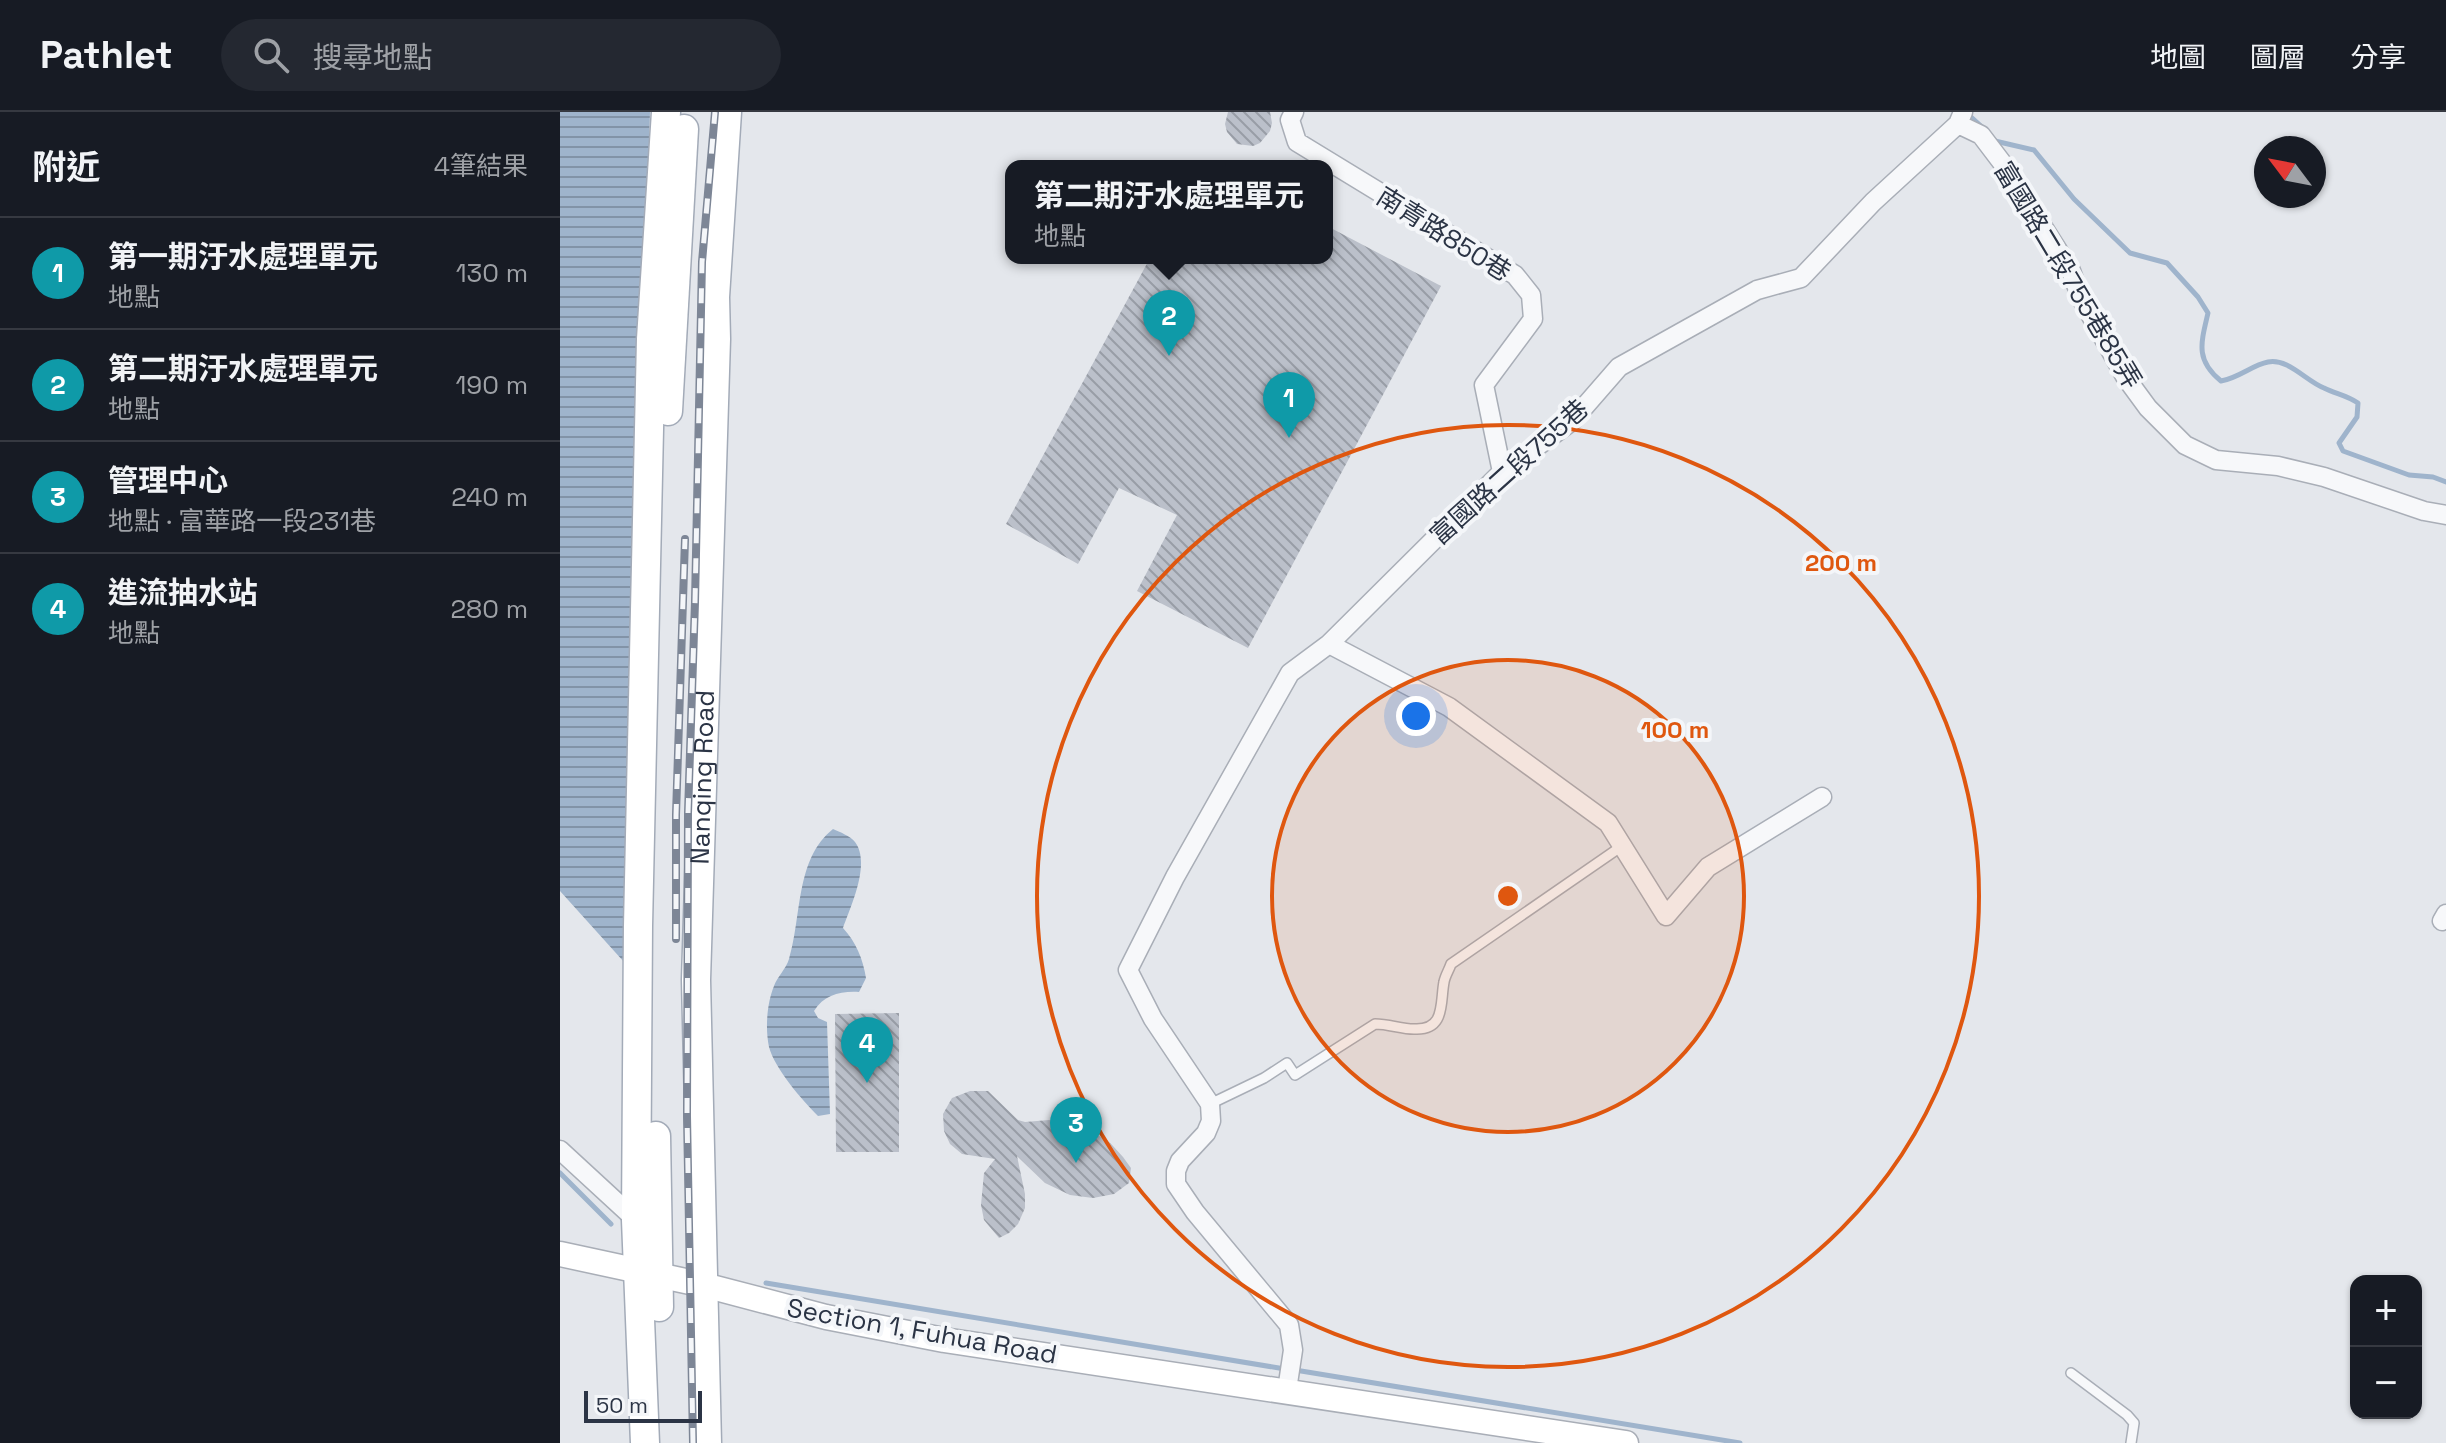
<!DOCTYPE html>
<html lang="zh-TW">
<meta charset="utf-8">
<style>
:root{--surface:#171b24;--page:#242831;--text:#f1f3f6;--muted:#9ea1a6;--line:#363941;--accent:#7c3aed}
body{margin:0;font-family:"Space Grotesk","Noto Sans TC",sans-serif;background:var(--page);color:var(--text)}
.controls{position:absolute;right:24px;bottom:24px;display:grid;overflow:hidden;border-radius:16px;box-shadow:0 2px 6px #0004}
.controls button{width:72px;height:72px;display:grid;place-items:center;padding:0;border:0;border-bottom:2px solid var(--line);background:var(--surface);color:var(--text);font:40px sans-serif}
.compass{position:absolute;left:1694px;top:24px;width:72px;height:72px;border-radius:50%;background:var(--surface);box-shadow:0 2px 6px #0004;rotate:302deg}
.scale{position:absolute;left:24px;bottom:20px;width:118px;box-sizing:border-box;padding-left:8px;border:4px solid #2b3445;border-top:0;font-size:22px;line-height:28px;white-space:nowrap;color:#2b3445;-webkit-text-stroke:6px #f4f6f9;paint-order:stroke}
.you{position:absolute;left:856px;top:604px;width:28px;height:28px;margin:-20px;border:6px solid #fff;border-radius:50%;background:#1a73e8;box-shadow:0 0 0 12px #1a73e833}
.badge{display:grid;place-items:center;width:52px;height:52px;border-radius:50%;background:var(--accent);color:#fff;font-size:26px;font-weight:700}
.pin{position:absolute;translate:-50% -66px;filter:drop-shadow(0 2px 4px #0008)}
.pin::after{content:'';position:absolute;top:42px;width:28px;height:24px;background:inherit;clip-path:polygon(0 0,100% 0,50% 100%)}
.popup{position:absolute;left:445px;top:48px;width:328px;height:104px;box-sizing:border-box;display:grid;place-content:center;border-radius:16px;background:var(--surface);filter:drop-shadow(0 2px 6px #0005);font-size:26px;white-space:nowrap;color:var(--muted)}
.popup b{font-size:30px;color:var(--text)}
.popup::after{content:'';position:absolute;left:50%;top:100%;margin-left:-16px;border:16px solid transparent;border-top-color:var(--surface)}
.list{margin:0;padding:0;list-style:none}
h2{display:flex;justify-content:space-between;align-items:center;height:104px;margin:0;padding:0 32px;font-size:34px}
h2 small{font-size:26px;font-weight:400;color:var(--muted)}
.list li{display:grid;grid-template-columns:52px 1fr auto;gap:24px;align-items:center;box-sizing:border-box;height:112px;padding:0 32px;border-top:2px solid var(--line)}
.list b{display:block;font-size:30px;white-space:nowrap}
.list p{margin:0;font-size:26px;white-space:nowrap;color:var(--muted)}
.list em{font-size:26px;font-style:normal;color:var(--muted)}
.icon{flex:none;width:44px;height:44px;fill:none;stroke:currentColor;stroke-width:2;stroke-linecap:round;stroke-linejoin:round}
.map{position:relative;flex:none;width:1886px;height:1331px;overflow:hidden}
header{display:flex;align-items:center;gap:48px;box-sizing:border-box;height:112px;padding:0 40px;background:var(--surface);border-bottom:2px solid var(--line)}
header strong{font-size:38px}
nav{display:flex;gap:44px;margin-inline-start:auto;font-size:28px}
.search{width:560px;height:72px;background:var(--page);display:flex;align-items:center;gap:20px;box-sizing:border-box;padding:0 28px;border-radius:44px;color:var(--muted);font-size:30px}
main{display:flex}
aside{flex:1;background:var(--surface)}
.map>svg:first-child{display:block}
.water{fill:url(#water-rules)}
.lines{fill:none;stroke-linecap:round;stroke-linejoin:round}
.stream{stroke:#9fb4cc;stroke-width:5}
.building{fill:url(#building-back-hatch)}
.lane-casing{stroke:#a9aeb7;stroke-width:12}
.street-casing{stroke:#a9aeb7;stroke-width:21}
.secondary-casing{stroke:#a9aeb7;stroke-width:27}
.primary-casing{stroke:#a3abb8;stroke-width:31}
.lane{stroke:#f7f8fa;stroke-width:9}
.street{stroke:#f7f8fa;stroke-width:18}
.secondary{stroke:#fff;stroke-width:24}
.primary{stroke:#fff;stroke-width:28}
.rail-casing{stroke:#7d8696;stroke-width:8}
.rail{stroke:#f4f6f9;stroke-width:5;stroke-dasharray:15;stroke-linecap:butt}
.ring{fill:none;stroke:#df570f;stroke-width:4}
.labels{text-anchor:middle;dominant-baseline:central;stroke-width:8;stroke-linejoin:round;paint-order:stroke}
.street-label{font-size:26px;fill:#2b3445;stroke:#f4f6f9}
.centre{fill:#df570f;stroke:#f4f6f9;stroke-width:4}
.ring-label{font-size:24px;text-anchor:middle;font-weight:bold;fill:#df570f;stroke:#f4f6f9;stroke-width:8;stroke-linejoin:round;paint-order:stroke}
</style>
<header>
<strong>Pathlet</strong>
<div class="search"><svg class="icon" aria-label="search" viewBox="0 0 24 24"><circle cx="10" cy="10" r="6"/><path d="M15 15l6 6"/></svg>搜尋地點</div>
<nav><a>地圖</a><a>圖層</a><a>分享</a></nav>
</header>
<main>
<aside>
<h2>附近<small>4筆結果</small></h2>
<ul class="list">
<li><span class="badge" style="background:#0f9aa8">1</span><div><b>第一期汙水處理單元</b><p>地點</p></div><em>130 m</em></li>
<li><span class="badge" style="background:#0f9aa8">2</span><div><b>第二期汙水處理單元</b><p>地點</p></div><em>190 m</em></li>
<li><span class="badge" style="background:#0f9aa8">3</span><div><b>管理中心</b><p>地點 · 富華路一段231巷</p></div><em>240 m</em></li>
<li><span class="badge" style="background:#0f9aa8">4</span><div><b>進流抽水站</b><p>地點</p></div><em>280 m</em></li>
</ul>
</aside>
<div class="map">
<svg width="1886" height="1331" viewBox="0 0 1886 1331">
<defs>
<pattern id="water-rules" width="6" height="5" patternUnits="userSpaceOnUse" patternTransform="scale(2)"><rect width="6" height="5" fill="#9fb4cc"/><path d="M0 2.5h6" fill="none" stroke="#8293a7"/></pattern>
<pattern id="building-back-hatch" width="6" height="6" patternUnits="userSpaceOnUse" patternTransform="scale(2)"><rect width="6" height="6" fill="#bbc0ca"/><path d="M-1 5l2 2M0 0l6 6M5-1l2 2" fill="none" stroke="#989da6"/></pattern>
</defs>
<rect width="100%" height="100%" fill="#e4e7ec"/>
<path class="water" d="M0 0H90L64 850 0 779Z
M273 717C280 720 290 724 295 730 311 751 291 794 283 816 296 830 303 847 306 866L299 880C280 879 264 883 254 899L258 906 267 910 270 1002 258 1004C242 988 215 957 209 935 205 916 207 891 214 874 217 865 226 857 229 847 242 805 235 747 273 717Z"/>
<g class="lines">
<path class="stream" d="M1411 5 1422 15
M1431 25 1435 29 1474 38 1514 87 1570 141 1607 151 1638 185 1648 201C1641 231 1635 248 1661 269 1679 266 1692 253 1708 250 1728 246 1746 269 1764 276 1776 282 1786 283 1798 291L1797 305 1779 331 1783 339 1849 363 1873 365 1886 370
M0 1061 51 1112
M206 1171 725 1257
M735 1258 1180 1331"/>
</g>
<path class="building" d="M668 0H710L712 11 710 19 700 31 693 34 677 32 667 20 665 12Z
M767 114 881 174 688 536 577 479 617 403 559 376 518 452 446 412 590 146H767Z
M339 901V1040H276L275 902Z
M410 979H428L458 1008 465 1010 489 1008 527 1016 550 1031 563 1045 571 1056 569 1071 554 1082 533 1086 510 1083 485 1071 457 1044 465 1082V1096L458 1112 449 1121 439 1126 424 1108 421 1093 424 1061 435 1047 402 1042 390 1032 384 1019 383 1002 392 986Z"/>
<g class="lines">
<defs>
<path id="lane" d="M650 992 704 966 727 951 735 963 815 912C829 912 841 917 854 917 886 919 880 890 884 870 885 864 889 858 891 852L1062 734
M1511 1261 1567 1303 1574 1311 1571 1331"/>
<path id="street" d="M734 0 730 8 737 30 955 163 971 183 973 207 924 273 942 360
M1398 12 1421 23 1443 52 1511 159 1521 186 1566 266 1588 296 1625 333 1656 348 1718 354 1764 365 1864 399 1886 403
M769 532 889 595 1048 711 1106 804 1148 755 1262 685
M1882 809 1886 802
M0 1038 76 1108
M727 1278 733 1238 729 1213 635 1100 616 1072V1059L620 1049 646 1021 651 1009 650 992 593 907 568 858 615 765 730 561 769 532 942 360 1012 309 1059 255 1197 178 1241 166 1313 90 1398 12 1403 0"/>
<path id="secondary" d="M0 1142 144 1173 266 1205 384 1228 1066 1331"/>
<g id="primary">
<path d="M108 299 124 17"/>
<path d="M96 1024 99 1195"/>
<path d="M85 1331 76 1108 78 814 91 227 106 0"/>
<path id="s1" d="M147 1331 136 868 156 227 155 185 167 0"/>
</g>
</defs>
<use href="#lane" class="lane-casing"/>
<use href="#street" class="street-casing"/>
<use href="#secondary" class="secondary-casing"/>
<use href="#primary" class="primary-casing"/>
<use href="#lane" class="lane"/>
<use href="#street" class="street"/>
<use href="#secondary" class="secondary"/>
<use href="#primary" class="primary"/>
<defs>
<path id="rail" d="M116 827V703L125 427
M133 1331 127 1004 128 701 135 490 142 150 155 0"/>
</defs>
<use href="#rail" class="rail-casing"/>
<use href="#rail" class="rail"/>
</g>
<circle cx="948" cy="784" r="236" fill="#df570f" fill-opacity=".12"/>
<g class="ring">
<circle cx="948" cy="784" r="236"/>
<circle cx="948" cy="784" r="471"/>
</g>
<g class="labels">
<g class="street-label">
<text transform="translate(884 122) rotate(32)">南青路850巷</text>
<text transform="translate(1508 163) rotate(59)">富國路二段755巷85弄</text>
<text transform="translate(949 360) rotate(-42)">富國路二段755巷</text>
<text stroke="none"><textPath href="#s1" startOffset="666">Nanqing Road</textPath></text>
<text transform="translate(362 1219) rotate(10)">Section 1, Fuhua Road</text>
</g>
</g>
<circle cx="948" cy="784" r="12" class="centre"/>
<g class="ring-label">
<text x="1281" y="459">200 m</text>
<text x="1115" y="626">100 m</text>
</g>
</svg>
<div class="controls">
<button>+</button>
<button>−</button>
</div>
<svg class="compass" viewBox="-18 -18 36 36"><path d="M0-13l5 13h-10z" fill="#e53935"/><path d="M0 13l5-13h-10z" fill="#9ea1a6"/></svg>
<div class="scale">50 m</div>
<div class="you"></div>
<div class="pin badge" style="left:729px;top:326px;background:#0f9aa8">1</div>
<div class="pin badge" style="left:609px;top:244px;background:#0f9aa8">2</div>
<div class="popup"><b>第二期汙水處理單元</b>地點</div>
<div class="pin badge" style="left:516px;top:1051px;background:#0f9aa8">3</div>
<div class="pin badge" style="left:307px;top:971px;background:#0f9aa8">4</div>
</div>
</main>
